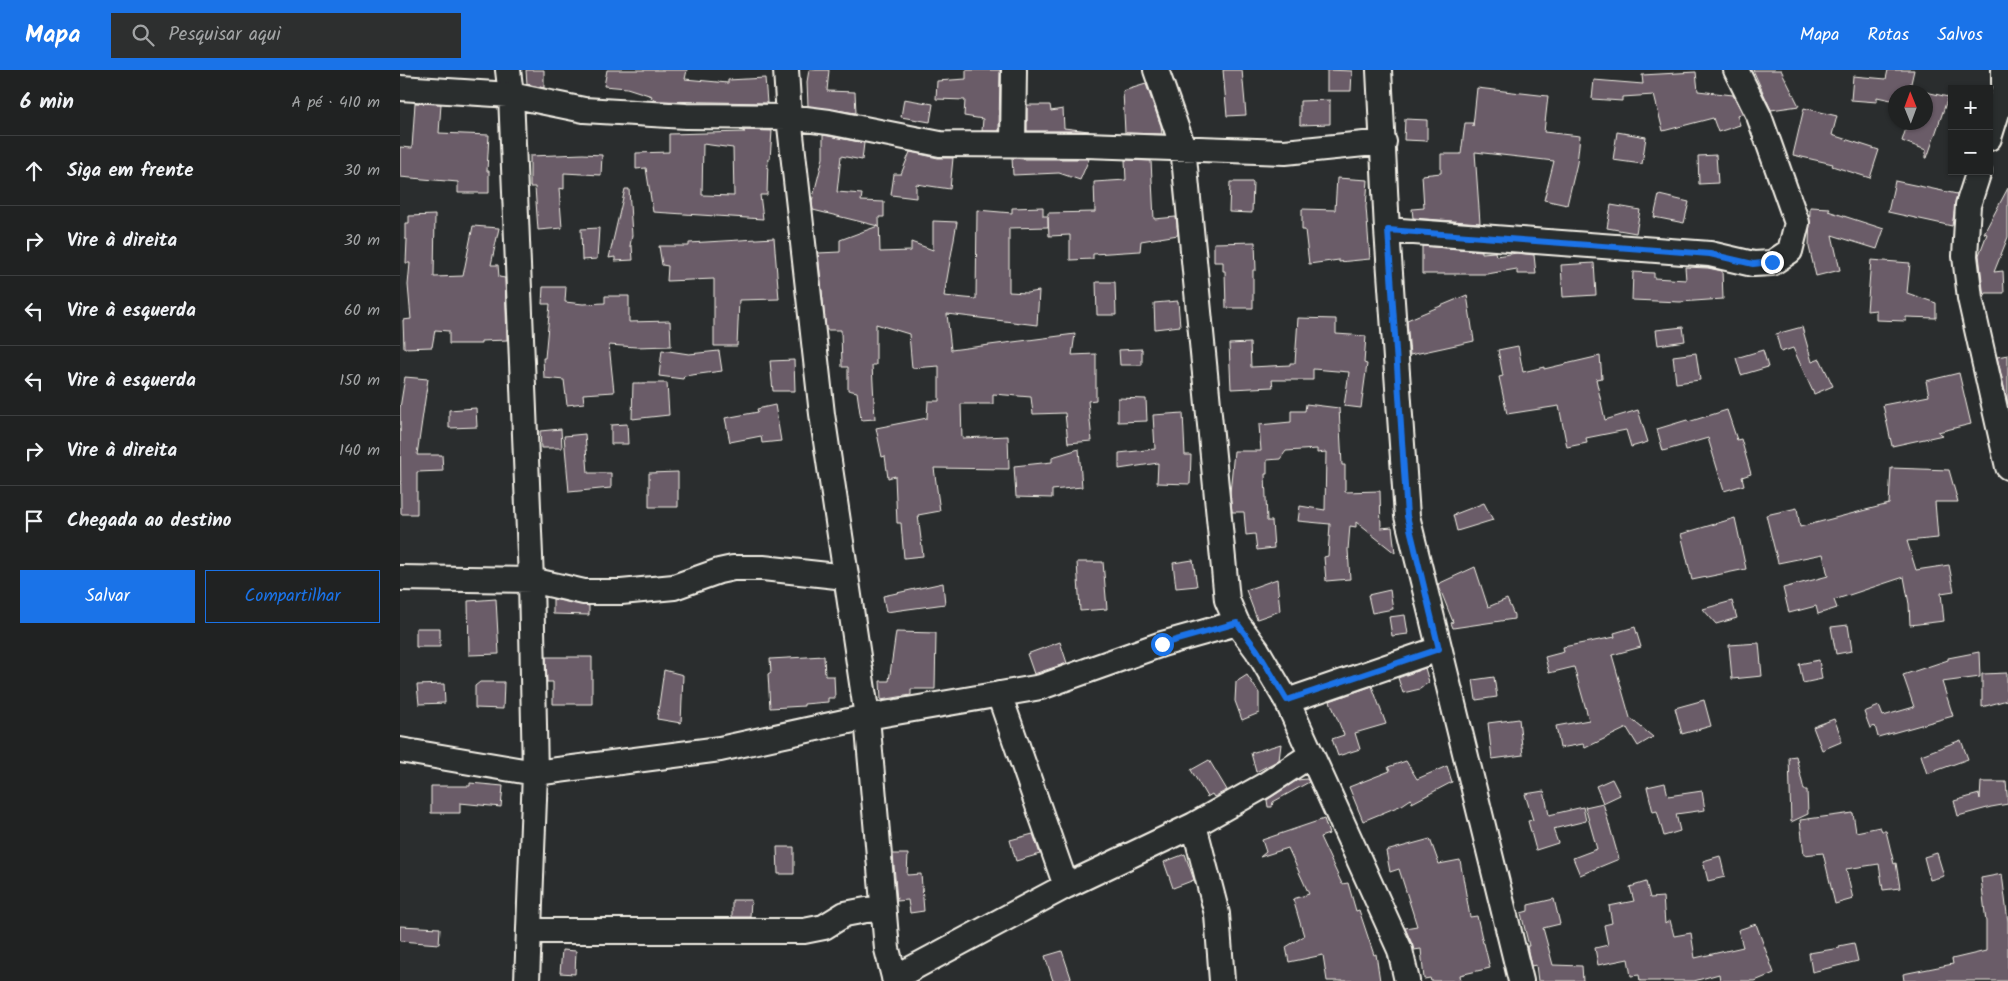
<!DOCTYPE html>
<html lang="pt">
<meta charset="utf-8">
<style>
:root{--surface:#202222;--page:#2d2f2f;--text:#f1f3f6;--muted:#a2a4a5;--line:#3d3f40;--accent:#1a73e8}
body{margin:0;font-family:Kalam,sans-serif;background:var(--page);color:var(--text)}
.controls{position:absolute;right:15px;top:15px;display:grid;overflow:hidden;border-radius:0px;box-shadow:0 1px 4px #0004}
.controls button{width:45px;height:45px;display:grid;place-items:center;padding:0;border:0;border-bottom:1px solid var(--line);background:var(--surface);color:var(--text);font:25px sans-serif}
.compass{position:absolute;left:1488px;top:15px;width:45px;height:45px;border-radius:50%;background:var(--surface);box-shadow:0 1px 4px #0004;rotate:359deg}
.stop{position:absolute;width:15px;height:15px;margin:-11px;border:4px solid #1a73e8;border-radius:50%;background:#fff}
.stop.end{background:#1a73e8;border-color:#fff;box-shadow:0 1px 5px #0008}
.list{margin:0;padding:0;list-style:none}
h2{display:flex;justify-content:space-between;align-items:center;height:65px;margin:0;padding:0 20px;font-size:21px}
h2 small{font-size:16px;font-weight:400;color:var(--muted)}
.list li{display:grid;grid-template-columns:32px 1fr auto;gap:15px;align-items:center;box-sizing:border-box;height:70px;padding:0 20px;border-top:1px solid var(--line)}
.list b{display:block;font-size:19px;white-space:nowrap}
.list em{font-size:16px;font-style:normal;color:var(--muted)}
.actions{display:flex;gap:10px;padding:15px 20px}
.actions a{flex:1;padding:11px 0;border:1px solid var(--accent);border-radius:0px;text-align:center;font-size:18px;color:var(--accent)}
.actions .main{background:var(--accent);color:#fff}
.icon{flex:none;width:28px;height:28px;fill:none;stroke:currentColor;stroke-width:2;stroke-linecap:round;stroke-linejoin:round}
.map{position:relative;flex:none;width:1608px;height:911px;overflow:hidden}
header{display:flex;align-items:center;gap:30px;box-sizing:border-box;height:70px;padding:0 25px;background:var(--accent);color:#fff}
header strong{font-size:24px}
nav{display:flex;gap:28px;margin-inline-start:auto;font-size:18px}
.search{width:350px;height:45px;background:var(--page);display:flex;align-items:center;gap:12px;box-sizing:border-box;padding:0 18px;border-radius:0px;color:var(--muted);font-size:19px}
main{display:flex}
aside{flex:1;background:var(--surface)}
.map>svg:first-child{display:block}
.building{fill:#6a5b67;stroke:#f4f1e8;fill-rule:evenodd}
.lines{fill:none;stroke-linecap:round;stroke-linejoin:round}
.minor-casing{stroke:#f4f1e8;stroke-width:28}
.minor{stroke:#2a2d2e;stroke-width:24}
.route{stroke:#1a73e8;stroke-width:6}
</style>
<header>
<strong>Mapa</strong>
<div class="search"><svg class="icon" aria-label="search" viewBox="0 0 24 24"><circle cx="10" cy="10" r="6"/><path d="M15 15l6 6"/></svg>Pesquisar aqui</div>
<nav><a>Mapa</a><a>Rotas</a><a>Salvos</a></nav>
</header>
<main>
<aside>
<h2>6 min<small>A pé · 410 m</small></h2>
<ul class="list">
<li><svg class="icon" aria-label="ahead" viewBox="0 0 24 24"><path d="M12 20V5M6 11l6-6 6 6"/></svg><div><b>Siga em frente</b></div><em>30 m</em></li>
<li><svg class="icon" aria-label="right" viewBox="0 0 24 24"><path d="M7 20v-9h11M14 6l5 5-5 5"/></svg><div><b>Vire à direita</b></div><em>30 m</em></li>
<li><svg class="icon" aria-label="left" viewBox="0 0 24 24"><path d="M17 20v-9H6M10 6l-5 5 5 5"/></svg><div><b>Vire à esquerda</b></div><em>60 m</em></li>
<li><svg class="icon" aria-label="left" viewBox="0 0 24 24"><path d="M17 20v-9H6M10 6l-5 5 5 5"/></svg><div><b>Vire à esquerda</b></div><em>150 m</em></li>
<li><svg class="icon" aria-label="right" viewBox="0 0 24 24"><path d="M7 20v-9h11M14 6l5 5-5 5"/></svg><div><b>Vire à direita</b></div><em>140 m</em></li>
<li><svg class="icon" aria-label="arrive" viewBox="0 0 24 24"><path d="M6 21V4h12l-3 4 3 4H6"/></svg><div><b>Chegada ao destino</b></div></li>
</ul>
<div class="actions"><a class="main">Salvar</a><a>Compartilhar</a></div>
</aside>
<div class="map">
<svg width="1608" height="911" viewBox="0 0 1608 911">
<rect width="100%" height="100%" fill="#2a2d2e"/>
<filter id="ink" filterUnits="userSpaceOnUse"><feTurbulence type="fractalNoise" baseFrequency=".02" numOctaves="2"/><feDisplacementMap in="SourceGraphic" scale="10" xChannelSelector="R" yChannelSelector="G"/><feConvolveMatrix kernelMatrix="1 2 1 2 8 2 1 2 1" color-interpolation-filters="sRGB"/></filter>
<g filter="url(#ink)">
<path class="building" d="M126 0H144V18L127 14Z
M207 0H287L285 9 328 13V10L365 8 367 33 257 31 251 28 252 26 227 18 204 16Z
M409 0H429L427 21 455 22 456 43 408 36 407 12Z
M566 0H600L599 61H582L583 49 564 46 565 30 536 29 537 11 566 9Z
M823 0H842L846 45 827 46Z
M927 0 952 1 951 21H927Z
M1353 0H1381L1399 36 1371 40Z
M1488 0H1514L1509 22H1496V31L1477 27V32L1451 30 1453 6 1486 9Z
M1296 2 1298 21 1333 25 1343 44 1337 45 1340 55 1318 62 1313 48 1263 61 1254 25 1222 27V31L1192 29 1194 10 1243 14 1242 5Z
M746 14 761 56 762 64 725 63 723 21Z
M1077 18 1148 26 1144 62 1180 66 1177 93 1167 135 1144 130 1154 91 1075 82 1080 153 1013 148 1012 139 1024 138 1022 105 1041 103V84H1061L1065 53H1073V56Z
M1526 22 1548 27 1527 88H1526V80L1502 71 1508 52H1526Z
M504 29 533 34 530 52 501 47Z
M930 30V54L900 55V31Z
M15 33 41 34 39 63 89 65 87 101H89V123H58V112L0 107V77L12 78Z
M627 35H650L651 41 663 39 664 58 689 61H627Z
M1404 38 1437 46 1432 65 1479 80 1470 108 1432 96 1433 94 1393 85Z
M1005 49 1027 50V71L1004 70Z
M340 60 372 61 370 89H368L367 125H360L363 149 253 142 246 98 236 99V83L269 82V64L345 62ZM303 74 333 78 334 126 302 125Z
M1217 62 1246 67 1242 94 1213 90Z
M423 65 464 73 462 90 441 86 437 122 462 124 461 131 484 132V147H479L480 182 511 181V172L533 180V151L557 152 544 226 576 229 577 140 612 143V138L643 137V146H648V143L695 142 694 112 726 110 725 90 751 91 754 149 776 147 778 165 741 171 740 181 693 184V189L670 190V165L649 166 648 147V157L609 158V222L627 223 639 221 637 255 547 244 551 280 675 264 672 285 696 284V330L688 331 692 371 668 373 665 343 633 344 631 327 593 324V334H561L562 368 608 366 609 399 534 398 540 441 518 445 523 486 504 488 501 453H497L495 406 488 408 485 386 482 387 476 358 527 348 528 331H539V296L512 298 509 264 476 254V295H472L475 349 461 350 457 322 448 320V297H442L441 260H426L418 183 440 182V170L478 156 413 140 412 131 423 88Z
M510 82 538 88H553L550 119 516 114V128L491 125 494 104H501Z
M183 84 202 85 201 105 164 103V119L159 118 162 158 138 160 135 117H130V86Z
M1316 85 1318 113 1299 114 1298 86Z
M612 88 625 89H689L680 110 659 103 613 105Z
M937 108 968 110 966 137 970 189 939 192V190L909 194 905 160H902V139L935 140Z
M1495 111 1557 124 1552 156 1488 142Z
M830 112H853L852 143 829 142Z
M1608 118V167L1594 202 1603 201 1604 223H1586L1584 228 1579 185 1587 164 1584 163Z
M225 119H229L232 165 230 176H232L233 190 215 191V187L209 188Z
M1259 125 1289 132 1284 153 1254 147Z
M1211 135 1240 140 1236 163 1207 158Z
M1410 137 1430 138 1428 141 1484 159 1477 179 1432 165 1440 200 1416 206 1409 177Z
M35 145 34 207 63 206 73 156 99 158 91 195H98L99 207 105 208 107 270 81 271V274H49V261L35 260 32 277 4 278 3 250 11 249 8 215 10 193H6L7 169H5V153H9V146Z
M199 158 197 189 182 190 181 159Z
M374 168 379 229 339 230 337 276H314V209L267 211 268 196 262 195 259 176H289V173Z
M855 172 856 200H853V238H826L825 201H823V192H814V173Z
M1022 176 1082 181V183L1095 182 1096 186 1117 183 1134 185 1136 204H1117V199L1087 204H1022Z
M1471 190 1510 193 1507 223 1536 233V248L1506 247V251L1476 250V240L1467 241Z
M1194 193 1196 225 1163 227 1161 195Z
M1285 197 1308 198 1322 201 1323 229 1280 232 1232 230 1233 202 1254 203V208L1286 210Z
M696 212H715L716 245H697Z
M143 217H166L165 232 183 234 205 233V226H229V252L270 251 271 276 236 277 209 275 214 322 183 324 184 333 167 335 164 310 144 308 143 288H145L150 234H142Z
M1067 225 1074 271 1010 285 1007 250Z
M778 231 780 256 755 259 754 233Z
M898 248 936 249V264L966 266 964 293 967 294 961 338 944 336 949 302 913 299V310H872L873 317 831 319 829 274 850 273 851 297 890 295V293H895Z
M1283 257 1285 271 1258 275 1256 260Z
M1402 257 1412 292 1420 289 1433 316 1414 324 1393 278 1381 282 1376 264Z
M1118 276 1123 302 1144 297V299L1200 286 1202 308 1196 309 1205 350 1238 340 1248 372 1231 377 1226 360 1186 368 1187 373 1167 377 1159 336 1107 344 1099 307 1103 306 1098 280Z
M742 279V295H720L719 280Z
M262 280 289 284 319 281 322 301 284 306 283 309 259 306Z
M1363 280 1368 297 1341 305 1336 288Z
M1296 283 1300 310 1276 313 1273 286Z
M1608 285V334L1597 287Z
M394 290 395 321H373L370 291Z
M1559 303 1571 354 1538 362 1543 365 1492 376 1483 335 1529 326 1526 311Z
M5 307 28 309 17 385H42L43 401 17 402V444H1L0 338Z
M233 313H267L269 345 232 349Z
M718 328 746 329 747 351 718 352Z
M906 334 939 338 942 395H945V422L980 421 981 458 992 457 995 483 956 452V457L950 456 948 480 950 509 926 511 924 487 928 486 930 454 898 451 900 436 925 440 926 382 917 383V379L886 381 880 389 867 390V404H865L867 451H872L874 478 857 480 855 464 846 465 844 442H832L830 423 834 381H861L859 355 891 352V341H905Z
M375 335 381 371 362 373 361 366 330 372 325 348 358 342 357 339Z
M76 338 77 357 49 358V340Z
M1327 340 1337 370 1341 369 1351 404 1342 407 1344 415 1324 421 1308 368 1263 381 1257 359 1287 350 1288 352Z
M783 343 785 385H791L790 414 757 413 758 393 719 399V383L755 379 753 345Z
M227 354 228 374H211V355Z
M161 359 162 378H141L140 361Z
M185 364 188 403H211V418L169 422 164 366Z
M679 379 682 417 652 420V428L616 427 614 396 652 392V387Z
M1491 398 1549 400 1558 432H1535L1538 468 1507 471 1516 500 1549 495 1554 521 1541 523 1544 551 1510 555 1509 534 1504 507 1434 530 1437 538 1418 544 1416 536 1389 543 1383 518 1428 506 1423 484 1378 493 1366 445 1397 438 1400 457 1489 434Z
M278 402V437H249V403Z
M1084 433 1093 450 1057 461 1053 445Z
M1335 448 1346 499 1292 510 1281 464Z
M793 490 797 516 776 518 773 493Z
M677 492H703L707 539 680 541Z
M1075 497 1088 537 1107 529 1114 545V549L1053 558 1051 553 1053 552 1038 514Z
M877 509 880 541 857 549 846 520Z
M543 513 545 534 486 542 483 526Z
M990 520 993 539 972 543 968 525Z
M96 529 99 584 69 585 68 531Z
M153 529 189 536V545L153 544Z
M1332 531 1337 548 1316 554 1303 539Z
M1005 545 1008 564 992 566 989 547Z
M1448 555 1452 581 1436 584 1431 557Z
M1235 557 1241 577 1212 585 1230 648 1253 667 1238 676 1227 658 1185 678 1183 674 1160 678 1156 656 1189 650 1174 597 1149 603 1145 587 1164 582 1163 577 1215 567 1214 563Z
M16 558H40V577H16Z
M496 562 536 563 535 619H511V625L481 630 480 611H489Z
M660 572 667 593 634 604 627 584Z
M1359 573 1362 606 1332 609 1329 575Z
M1579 582 1580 607 1542 612 1553 646 1478 667 1475 656 1470 658 1464 642 1479 636 1483 646 1514 637 1503 605 1548 590V588Z
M424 586 425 606H434L435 628H428V632L404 634V636L370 638 368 604 371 602 370 589Z
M146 587H192V634H153V612H147Z
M1419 590 1422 609 1403 613 1399 594Z
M1025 598 1029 612 1020 619 1003 623 998 608Z
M264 600 283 605 281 653 257 649Z
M1607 603V630L1582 637V604Z
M847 605 859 623V643L842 650 835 631 836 612Z
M1094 607 1097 627 1076 630 1073 610Z
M80 612H104L103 639 75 638V616Z
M44 614 45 633 19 634 17 615Z
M972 616 986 654 955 663 960 679 938 686 932 669 944 665 930 631Z
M1304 630 1311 656 1282 664 1275 638Z
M1119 649 1123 685 1092 689 1088 653Z
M1434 649 1441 666V672L1422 680 1413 657Z
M1561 670 1568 689 1527 704 1521 685Z
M881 674 879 690 856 702 851 683Z
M1396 686 1404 720H1407L1408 744 1391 752 1389 687Z
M809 690 827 720 814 727 812 724 807 727 791 700Z
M1006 691 1017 709 1047 696 1052 712 1012 733 1011 729 1002 735 963 751 949 717 990 701 988 697Z
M907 709 909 712 873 732 872 737H868L867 730 897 710Z
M1212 709 1220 725 1203 733 1196 716Z
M1581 712H1606L1608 734 1591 737 1558 746 1554 731 1579 724 1580 729Z
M70 713 103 716 101 737 60 733V743H31V716H70Z
M1265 713 1268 726 1302 721 1305 740 1276 744 1280 761 1264 766 1257 741 1253 742 1247 717Z
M1144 721 1149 745 1183 737 1186 751 1153 759 1158 773 1136 780 1128 751 1133 750 1125 724Z
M1203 733 1219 789 1180 805 1173 788 1197 779 1185 737Z
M1453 743 1456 762 1480 757 1482 761H1486L1494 794 1496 793 1500 818 1483 820 1479 794 1446 799 1453 829 1435 834 1423 783 1404 785 1400 750Z
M924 749 929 764 920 767 942 814 948 813 956 841 959 840 974 885 976 884 980 911H927L923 885 889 892 886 877 904 866 893 829 909 824 888 778 860 787 866 782 862 770Z
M633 764 640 784 616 791 610 770Z
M1030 769 1039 794 1060 790 1070 847 1077 846 1083 873H1084L1090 898 1060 905 1061 911H1031L1030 908 1024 909 1021 879 1014 880 1005 858 1017 856 999 799 990 802 986 781Z
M377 777H394V804H378Z
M1537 783 1544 806 1530 810 1524 787Z
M493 784H508L507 805 521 804 524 841 510 843 508 830 497 831Z
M785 784 794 810 773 818 764 792Z
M1320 786 1325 807 1308 811 1303 791Z
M1602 804 1608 852V911H1504L1503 904 1553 894 1552 889 1586 881V852L1581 808Z
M1246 812 1250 828 1263 827 1265 854 1270 850 1274 866 1291 863 1295 888 1343 877 1338 860 1356 854 1374 903 1355 911H1320L1319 904 1294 911H1240L1239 905 1231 906 1228 889 1198 895 1195 878 1208 875 1204 855 1212 853 1209 836 1234 831 1230 817Z
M1154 829 1160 854 1143 858 1153 895 1182 896 1183 911H1138L1136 895 1131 896 1127 876H1129L1121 843 1128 841V835Z
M332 830H351L350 847H332Z
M0 856 40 858 39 874 0 871Z
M1454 873 1458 891 1412 902 1409 883 1440 878 1439 876Z
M162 880 176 881 175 904 160 903Z
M662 881 671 908 663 911H653L645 886Z"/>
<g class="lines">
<defs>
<path id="minor" d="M108 0 111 25 131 510 135 703 127 911
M386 0 389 47 422 344 467 647 487 879 495 911
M756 0 783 77 827 530 837 553 857 580 887 631 1000 880 1007 911
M979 0 987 160 1007 446 1121 911
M0 18 111 25 184 40 286 46 389 47 429 52 540 74 686 75 885 82 984 72
M1589 68 1604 20V0
M613 74 614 0
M1579 101 1568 135 1565 186 1570 228 1608 397
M987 160 1310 184 1353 194 1372 193 1390 181 1397 153 1359 46 1336 0
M0 508 131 510 184 522H221L274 517 319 501 333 498H363L446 507
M599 624 666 816
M887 631 1039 579
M0 680 135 703 320 679 467 647 641 617 762 574 837 553
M794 755 817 844 822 911
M129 861H404L424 857 445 844 466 840 483 839
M494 908 666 816 794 755 865 715 911 685"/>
</defs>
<use href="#minor" class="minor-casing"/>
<use href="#minor" class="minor"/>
</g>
</g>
<g class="lines" filter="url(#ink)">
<path class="route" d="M762 574 837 553 857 580 887 630 1039 579 1007 446 988 160 1310 184 1353 194 1372 192"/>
</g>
</svg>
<div class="controls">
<button>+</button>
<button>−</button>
</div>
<svg class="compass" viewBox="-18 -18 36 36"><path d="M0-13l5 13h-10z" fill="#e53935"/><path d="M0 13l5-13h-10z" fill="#a2a4a5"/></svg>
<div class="stop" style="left:762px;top:574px"></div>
<div class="stop end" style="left:1372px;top:192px"></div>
</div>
</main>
